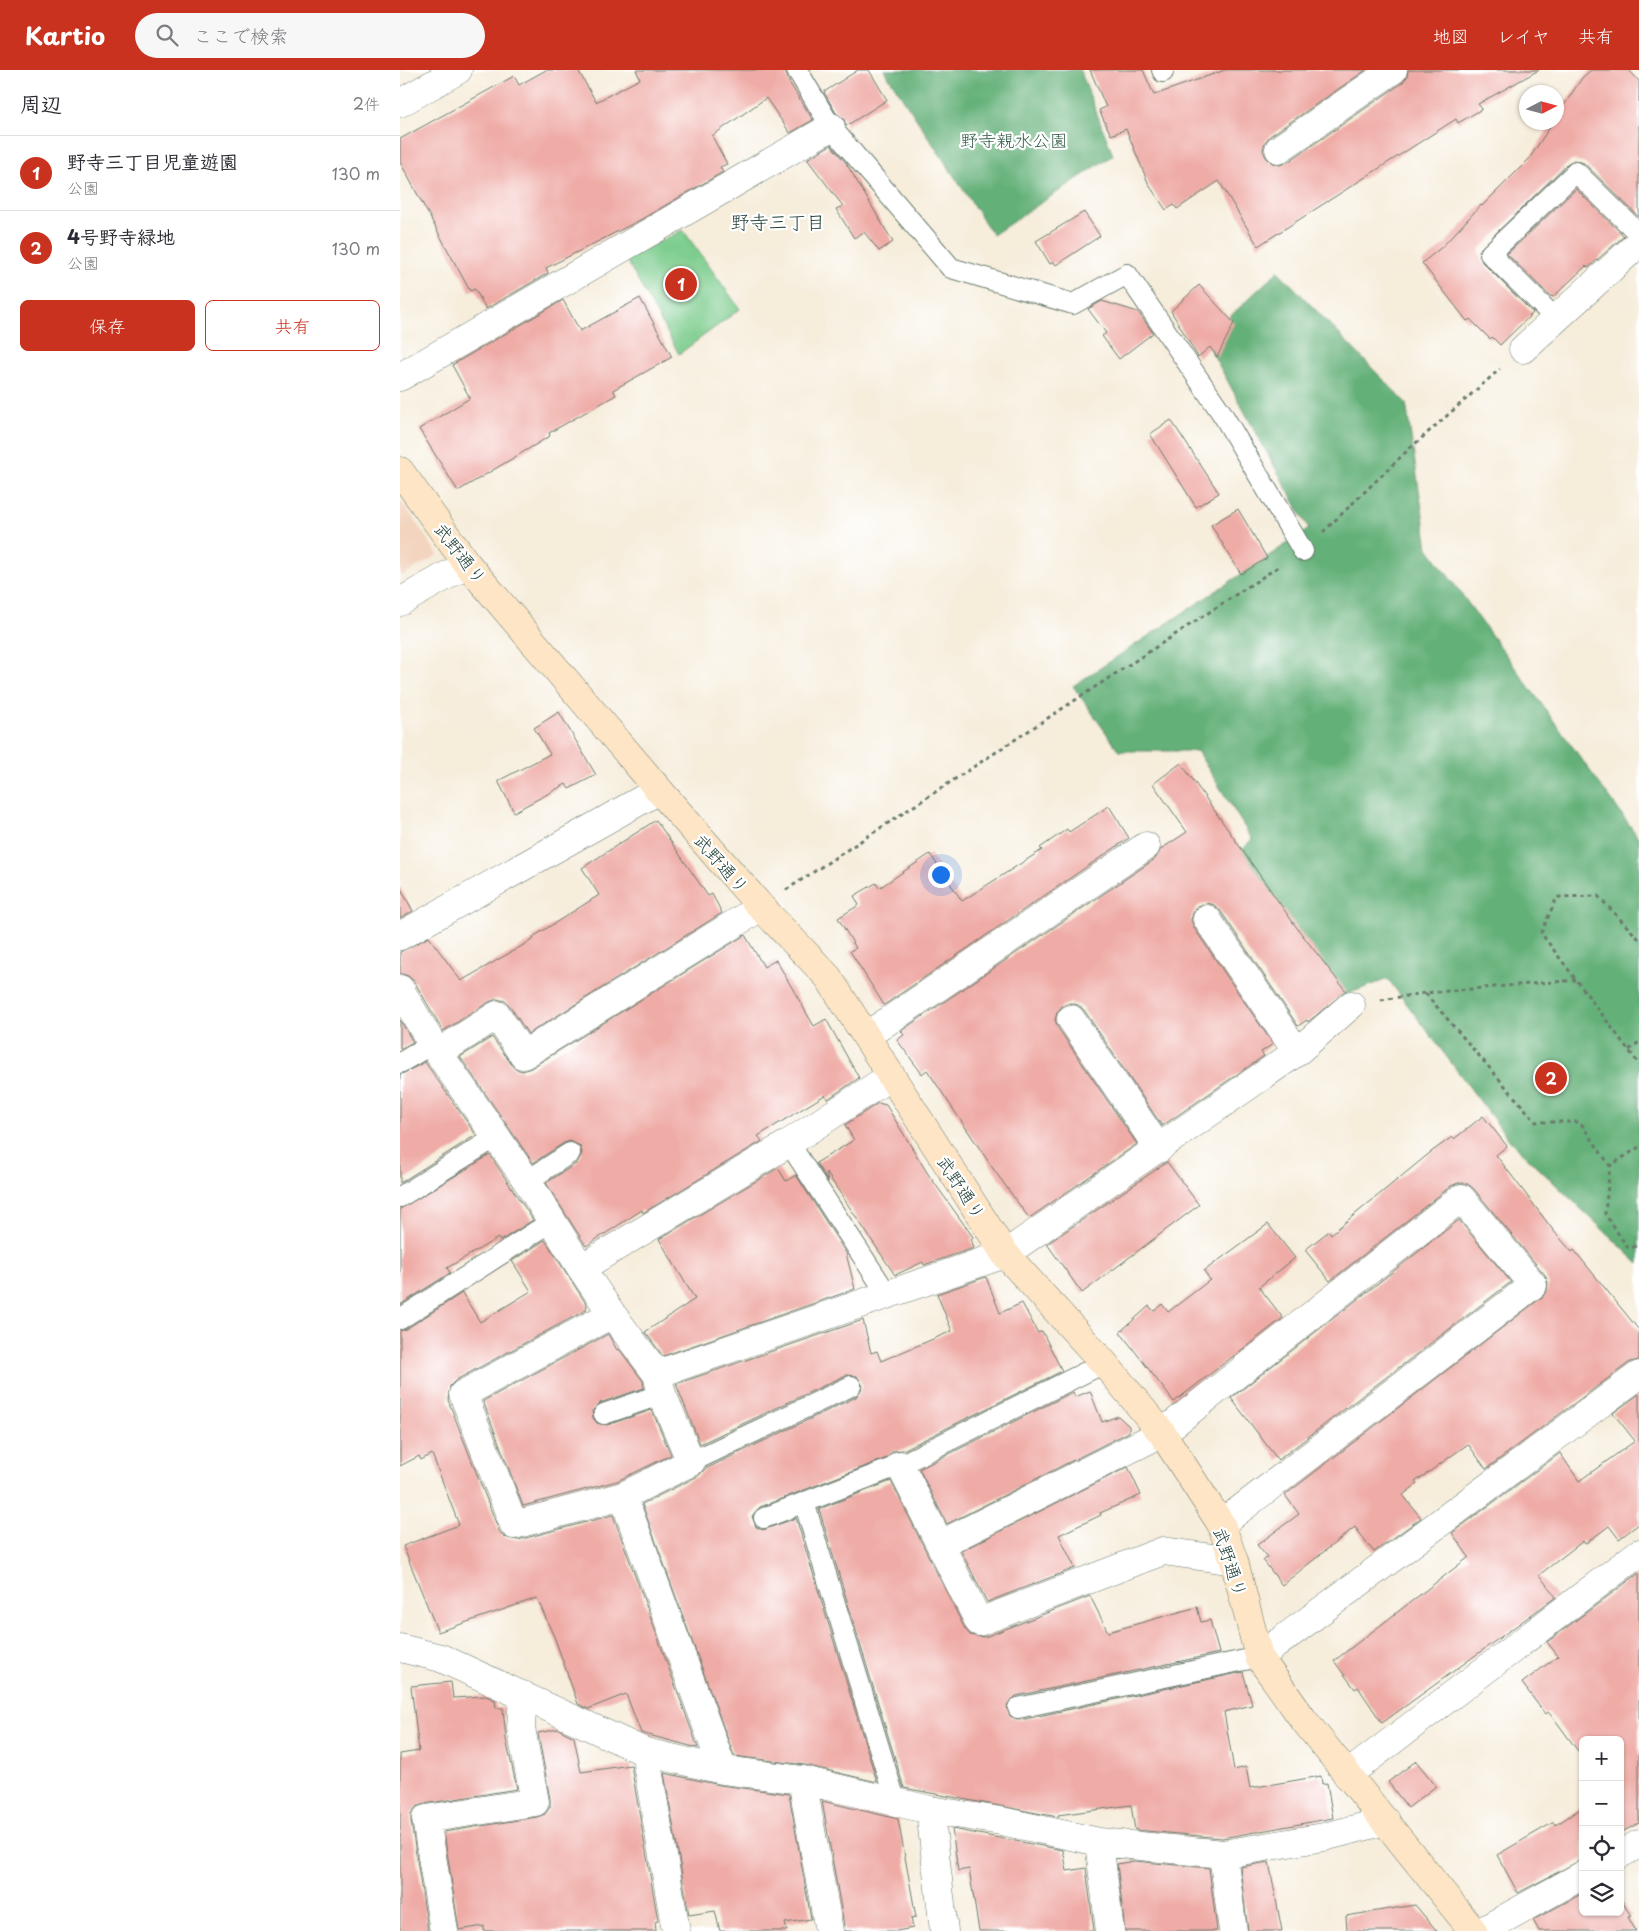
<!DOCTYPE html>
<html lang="ja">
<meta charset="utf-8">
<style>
:root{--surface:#fff;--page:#f7f7f7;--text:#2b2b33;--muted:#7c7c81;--line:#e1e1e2;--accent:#c8321e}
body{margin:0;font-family:"Playpen Sans","Klee One",sans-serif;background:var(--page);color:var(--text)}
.controls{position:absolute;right:15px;bottom:15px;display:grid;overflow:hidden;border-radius:8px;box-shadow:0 1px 4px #0004}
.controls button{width:45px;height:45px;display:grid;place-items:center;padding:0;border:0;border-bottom:1px solid var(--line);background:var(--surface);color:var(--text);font:25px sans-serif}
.compass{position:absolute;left:1119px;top:15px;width:45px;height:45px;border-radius:50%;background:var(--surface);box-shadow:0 1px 4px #0004;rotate:84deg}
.you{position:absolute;left:540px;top:804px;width:18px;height:18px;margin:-12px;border:4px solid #fff;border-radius:50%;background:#1a73e8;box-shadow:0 0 0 8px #1a73e833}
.badge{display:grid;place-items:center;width:32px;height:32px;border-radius:50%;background:var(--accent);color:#fff;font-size:16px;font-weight:700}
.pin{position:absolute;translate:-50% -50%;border:2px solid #fff;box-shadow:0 1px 5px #0006}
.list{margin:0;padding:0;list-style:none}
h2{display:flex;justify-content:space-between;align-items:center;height:65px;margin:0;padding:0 20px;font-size:21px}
h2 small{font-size:16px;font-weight:400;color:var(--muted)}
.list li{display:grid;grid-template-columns:32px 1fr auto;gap:15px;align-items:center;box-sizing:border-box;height:75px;padding:0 20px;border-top:1px solid var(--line)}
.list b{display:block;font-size:19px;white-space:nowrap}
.list p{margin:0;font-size:16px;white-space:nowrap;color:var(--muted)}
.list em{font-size:16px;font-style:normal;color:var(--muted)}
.actions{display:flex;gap:10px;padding:15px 20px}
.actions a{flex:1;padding:11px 0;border:1px solid var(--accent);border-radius:8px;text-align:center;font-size:18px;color:var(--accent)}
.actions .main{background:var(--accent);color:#fff}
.icon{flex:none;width:28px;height:28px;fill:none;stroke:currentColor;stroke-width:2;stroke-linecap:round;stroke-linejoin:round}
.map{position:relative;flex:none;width:1239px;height:1861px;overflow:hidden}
header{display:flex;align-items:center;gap:30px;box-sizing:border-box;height:70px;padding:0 25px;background:var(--accent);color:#fff}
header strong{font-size:24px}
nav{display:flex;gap:28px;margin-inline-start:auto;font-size:18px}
.search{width:350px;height:45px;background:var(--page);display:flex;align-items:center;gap:12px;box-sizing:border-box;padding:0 18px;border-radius:28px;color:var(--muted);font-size:19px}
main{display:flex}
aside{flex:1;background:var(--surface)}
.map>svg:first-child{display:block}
.built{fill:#f3d4bf}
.green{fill:#7bcc8d;stroke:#4d8460}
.forest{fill:#64b078;stroke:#427656}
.building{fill:#efaba6}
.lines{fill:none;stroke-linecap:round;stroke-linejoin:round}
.lane-casing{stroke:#6a7b6e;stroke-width:22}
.street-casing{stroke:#6a7b6e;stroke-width:29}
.secondary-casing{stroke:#6a7b6e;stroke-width:29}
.path{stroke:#6a7b6e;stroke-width:3;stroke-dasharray:4 4;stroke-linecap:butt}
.lane{stroke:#fff;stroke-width:20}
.street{stroke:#fff;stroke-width:28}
.secondary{stroke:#fde5c5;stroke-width:28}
.labels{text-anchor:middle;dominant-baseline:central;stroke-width:4.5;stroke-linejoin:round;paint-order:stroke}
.park-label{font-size:18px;fill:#36614a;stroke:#fff}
.street-label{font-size:18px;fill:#1f3d34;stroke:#fff}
.neighbourhood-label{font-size:19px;fill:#1f3d34;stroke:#fff}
</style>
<header>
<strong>Kartio</strong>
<div class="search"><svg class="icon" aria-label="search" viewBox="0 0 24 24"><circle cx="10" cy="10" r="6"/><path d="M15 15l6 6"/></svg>ここで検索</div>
<nav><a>地図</a><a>レイヤ</a><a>共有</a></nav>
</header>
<main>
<aside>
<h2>周辺<small>2件</small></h2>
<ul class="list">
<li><span class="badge">1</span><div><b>野寺三丁目児童遊園</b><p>公園</p></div><em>130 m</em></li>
<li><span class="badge">2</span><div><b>4号野寺緑地</b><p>公園</p></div><em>130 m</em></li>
</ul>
<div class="actions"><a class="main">保存</a><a>共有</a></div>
</aside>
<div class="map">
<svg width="1239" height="1861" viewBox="0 0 1239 1861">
<rect width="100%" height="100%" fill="#fff"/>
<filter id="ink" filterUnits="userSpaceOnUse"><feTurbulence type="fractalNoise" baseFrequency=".02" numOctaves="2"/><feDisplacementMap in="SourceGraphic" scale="10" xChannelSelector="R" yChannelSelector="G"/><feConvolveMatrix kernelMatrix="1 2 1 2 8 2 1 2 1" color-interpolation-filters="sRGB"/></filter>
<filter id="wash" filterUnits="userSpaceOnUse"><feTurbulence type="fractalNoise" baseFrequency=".0096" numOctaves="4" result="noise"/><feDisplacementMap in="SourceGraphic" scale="20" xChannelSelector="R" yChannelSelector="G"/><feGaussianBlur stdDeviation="1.12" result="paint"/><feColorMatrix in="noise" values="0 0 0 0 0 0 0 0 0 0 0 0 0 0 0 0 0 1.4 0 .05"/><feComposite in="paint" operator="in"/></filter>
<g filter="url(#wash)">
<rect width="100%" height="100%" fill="#f6eddb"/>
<path class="built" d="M0 429 38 485 0 507Z"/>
<path class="green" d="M283 160 340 239 279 284 226 189Z"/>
<path class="forest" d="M484 0H680L713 85 593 165Z
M878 201 1006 333 1028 478 1239 768V1194L1110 1071 988 909 915 936 832 792 852 769 797 681H719L673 616 909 459 805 270Z"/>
<g id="blocks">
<path class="building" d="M146 0H178L196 32 240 9 236 0H385L389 12 413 50 390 63 366 28 312 66 327 94 320 97 323 102 240 150 146 198 148 203 86 239 75 219 70 221 0 92V69L114 6 119 15Z
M458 0H469L487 30 446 56 444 49 436 43 424 22Z
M690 0H743L754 25 825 0H966L870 66 865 72 863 80 866 87 872 93 880 95 888 92 1002 13 1007 7 1008 0H1139L1078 34 1082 39 1058 53 1056 49 858 176 819 111 777 139 774 135 766 140 749 115 726 59 711 65 699 40 706 37Z
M1191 0H1229L1239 11V147L1184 93 1174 90 1168 93 1079 180 1082 192 1133 243 1100 275 1092 267 1090 269 1070 249 1067 251 1022 193 1043 176 1081 135 1082 136 1129 89 1153 52H1156V47L1182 8Z
M431 75 446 93 493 172 479 181 464 162 454 168 436 139 443 136 407 89Z
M1176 119 1224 166 1188 198 1186 196 1153 227 1150 226 1107 184Z
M684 142 700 166 656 195 654 192 650 194 636 171Z
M799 215 834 253 817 287 810 277 798 287 771 241Z
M240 228 272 287 213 320 216 325 149 363 150 366 58 421 19 359 70 328 52 295 163 230 180 261Z
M702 231 738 242 753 263 719 289 702 266 706 263 688 239Z
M771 350 819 423 796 437 750 364Z
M838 439 867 488 841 504 811 455Z
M159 642 196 705 169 719 166 714 114 742 98 711 150 684 134 658Z
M781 693 897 858 946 921 908 952 907 950 898 956 820 840 814 835 806 833 798 836 793 843 791 850 794 858 873 974 861 982 864 986 762 1056 684 940 678 935 670 933 662 936 657 943 655 950 658 958 737 1074 629 1148 594 1100 527 1000 522 1004 497 970 504 965 501 961 755 789 761 779 787 762 753 714Z
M709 736 729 768 484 935 450 881 456 878 438 848 459 835 454 826 476 813 479 818 530 784 562 831 642 780 640 778 667 759 669 762Z
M256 750 308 826 312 824 322 843 128 964 110 936 105 931 97 929 89 932 43 961 14 911 8 906 0 903V882L29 867 61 911 134 869 133 867 199 825 182 798Z
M0 817 13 841 0 848Z
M345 865 364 897 376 890 414 956 426 949 459 1008 428 1029 425 1025 358 1066 362 1071 243 1143 242 1140 186 1176 146 1113 177 1093 182 1083 180 1076 170 1071 164 1073 133 1093 60 987 92 967 115 999 123 1001 131 998Z
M0 950 13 972 0 979Z
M25 992 76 1065 0 1113V1005Z
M478 1033 486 1035 528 1104 573 1167 571 1169 574 1178 524 1195 523 1192 495 1205 426 1102 428 1112 416 1093 454 1070 445 1055Z
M1083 1046 1107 1076 1096 1085 1153 1160 1172 1182 1174 1180 1239 1260V1290L1230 1292 1086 1399 1068 1374 1015 1412 1017 1414 1003 1425 1021 1448 974 1482 955 1457 882 1515 863 1490 867 1487 857 1475 899 1444 885 1425 1142 1227 1147 1221 1148 1213 1145 1205 1073 1118 1066 1113H1058L1051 1116 930 1211 905 1180 929 1161 931 1164 1031 1082 1052 1067 1054 1069Z
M90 1085 133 1150 100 1171 98 1168 47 1198 50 1203 0 1235V1139Z
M767 1092 799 1135 682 1223 647 1174Z
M378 1098 386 1111 396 1105 446 1183 455 1219 263 1286 245 1262 295 1229 259 1169Z
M1059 1150 1111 1212 878 1390 831 1328Z
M868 1154 895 1188 859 1217 883 1248 774 1332 720 1262 749 1236 754 1241 762 1234 768 1242 810 1210 804 1201Z
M145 1170 187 1235 186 1240 56 1310 50 1316 48 1330 99 1461 104 1467 118 1470 213 1445 298 1678 241 1663 226 1624 188 1639 178 1634 155 1569 137 1528 38 1562 3 1476 59 1455 32 1384 21 1390 19 1386 0 1396V1261L6 1259 62 1223 80 1252 131 1221 112 1191Z
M586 1207 600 1243 622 1233 638 1263 642 1261 662 1301 503 1380 493 1381 487 1388 360 1437 352 1446 356 1457 363 1460 396 1448 477 1712 405 1695 334 1686 242 1434 298 1406 305 1399 456 1327 463 1316 457 1306 446 1305 300 1374 276 1314 463 1250 471 1283 477 1281 481 1291 552 1261 537 1224Z
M208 1264 217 1280 219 1279 243 1311 244 1318 200 1333 192 1341 193 1348 197 1353 207 1355 252 1340 271 1385 217 1411 123 1436 83 1331Z
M690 1321 702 1352 718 1346 729 1356V1362L547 1454 519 1399 673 1322 675 1327Z
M1239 1324V1454L1219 1469 1209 1456 1185 1474 1183 1471 1139 1505 1156 1527 982 1653 958 1617 955 1619 934 1591 1069 1487 1052 1463 1160 1383 1179 1411 1235 1371 1213 1343Z
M728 1397 741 1425 700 1443 701 1445 659 1465 675 1498 587 1532 561 1481Z
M491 1411 565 1559 570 1565 585 1567 690 1526 708 1562 797 1537 801 1552 810 1550 819 1583 616 1626 607 1635 610 1646 620 1650 843 1602 852 1635 824 1642 834 1700 846 1697 850 1718 921 1706 922 1714 927 1713 933 1748 822 1768 735 1760 731 1735 658 1745V1747L504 1718 419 1439Z
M1239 1503V1753L1220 1763V1670H1183V1688L1156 1651 1148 1642 1145 1644 1122 1613 1158 1586 1147 1572Z
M51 1612 53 1628 86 1626 95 1630 96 1638H103L106 1669 117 1719 24 1734 16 1737 11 1744V1751L28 1861H0V1684L19 1681 11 1616Z
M158 1659 174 1667 181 1702 231 1695 258 1851 255 1852 256 1861H84V1856L59 1860 44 1762 137 1747 145 1744 150 1737V1729L138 1663Z
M1016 1691 1036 1716 1008 1738 988 1712Z
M264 1703 320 1715 389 1724 411 1849 385 1853 387 1861H320L315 1841 289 1845Z
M422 1731 498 1749 516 1847 511 1848 513 1858 497 1861H445Z
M1183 1737V1789L1118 1823 1097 1785 1154 1752 1156 1755Z
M552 1759 663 1780 667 1801 686 1798 694 1861H579L569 1799 558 1801Z
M734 1791 809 1798 817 1861H725L717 1794Z
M869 1792 882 1861H848L840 1797Z
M1183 1823V1842H1220V1828L1231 1846 1228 1847 1236 1861H1139L1133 1850Z
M1015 1835 1037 1861H947L946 1846Z"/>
</g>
</g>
<g filter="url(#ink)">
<use href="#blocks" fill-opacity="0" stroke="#6a7b6e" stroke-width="1"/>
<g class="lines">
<defs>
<path id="lane" d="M397 0 431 57 551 198 673 234 727 204 823 345 903 481
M762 0 763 2
M1156 249 1090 184 1176 102 1239 164
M0 993 32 974
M389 1073 487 1224
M127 1111 170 1083
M0 1127 96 1067
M0 1249 151 1152
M204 1344 262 1324
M291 1392 451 1316
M404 1432 496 1733
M364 1448 500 1395 704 1293
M618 1638 859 1587"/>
<path id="street" d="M0 33 58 0
M879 79 993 0
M1123 279 1239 173
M0 307 431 57
M0 532 67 494
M807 849 897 982
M0 866 259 720
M0 919 32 974 127 1111 181 1198 212 1244 257 1304
M671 949 759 1079
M466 966 746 776
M38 983 97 945 123 985 361 837
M181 1198 389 1073 491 1006
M212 1244 63 1324 114 1455 223 1426 291 1392 262 1324 257 1304 605 1184 897 982 951 935
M500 1395 579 1552 763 1481 834 1491
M223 1426 323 1700
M541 1474 762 1363 1061 1128 1133 1215 821 1454
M0 1578 41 1588 245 1682 323 1700 402 1710 530 1740 601 1751 699 1772 823 1784 924 1767 986 1751
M859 1587 1239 1305
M245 1682 276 1861
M947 1705 1239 1483
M402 1710 429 1861
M530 1740 544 1861
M699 1772 710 1861
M823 1784 833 1861
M1220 1784 1239 1774
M44 1861 26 1749 135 1732 121 1658 123 1625
M1082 1861 1183 1805"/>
<path id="secondary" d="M0 401 67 494 259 720 361 837 428 907 605 1184 704 1293 762 1363 821 1454 834 1491 859 1587 903 1649 1073 1861"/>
</defs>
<use href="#lane" class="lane-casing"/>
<use href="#street" class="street-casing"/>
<use href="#secondary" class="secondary-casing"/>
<path class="path" d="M923 462 1008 380 1100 299
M386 820 881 495
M1239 869 1198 826 1157 827 1141 863 1239 994
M1176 910 1025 923 1136 1052H1180L1210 1096
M981 930 1025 923
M1229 980 1239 972
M1239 1077 1210 1096 1205 1144 1228 1178 1239 1176"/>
<use href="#lane" class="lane"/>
<use href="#street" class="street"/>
<use href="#secondary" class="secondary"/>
</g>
</g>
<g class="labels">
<g class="park-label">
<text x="614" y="69">野寺親水公園</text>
</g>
<g class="street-label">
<text transform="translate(61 483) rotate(52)">武野通り</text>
<text transform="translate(322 793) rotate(49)">武野通り</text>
<text transform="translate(562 1117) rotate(57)">武野通り</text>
<text transform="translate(831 1492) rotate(72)">武野通り</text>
</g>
<g class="neighbourhood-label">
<text x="378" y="151">野寺三丁目</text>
</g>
</g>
</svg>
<div class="controls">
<button>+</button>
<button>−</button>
<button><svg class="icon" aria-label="locate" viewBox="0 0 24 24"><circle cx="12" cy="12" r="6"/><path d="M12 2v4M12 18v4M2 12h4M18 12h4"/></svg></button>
<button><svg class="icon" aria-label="layers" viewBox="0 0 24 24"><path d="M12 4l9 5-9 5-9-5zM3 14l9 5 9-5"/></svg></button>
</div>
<svg class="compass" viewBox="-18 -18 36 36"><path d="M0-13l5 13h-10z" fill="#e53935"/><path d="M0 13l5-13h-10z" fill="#7c7c81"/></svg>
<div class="you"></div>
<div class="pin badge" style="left:281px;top:214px">1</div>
<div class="pin badge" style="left:1151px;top:1008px">2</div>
</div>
</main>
